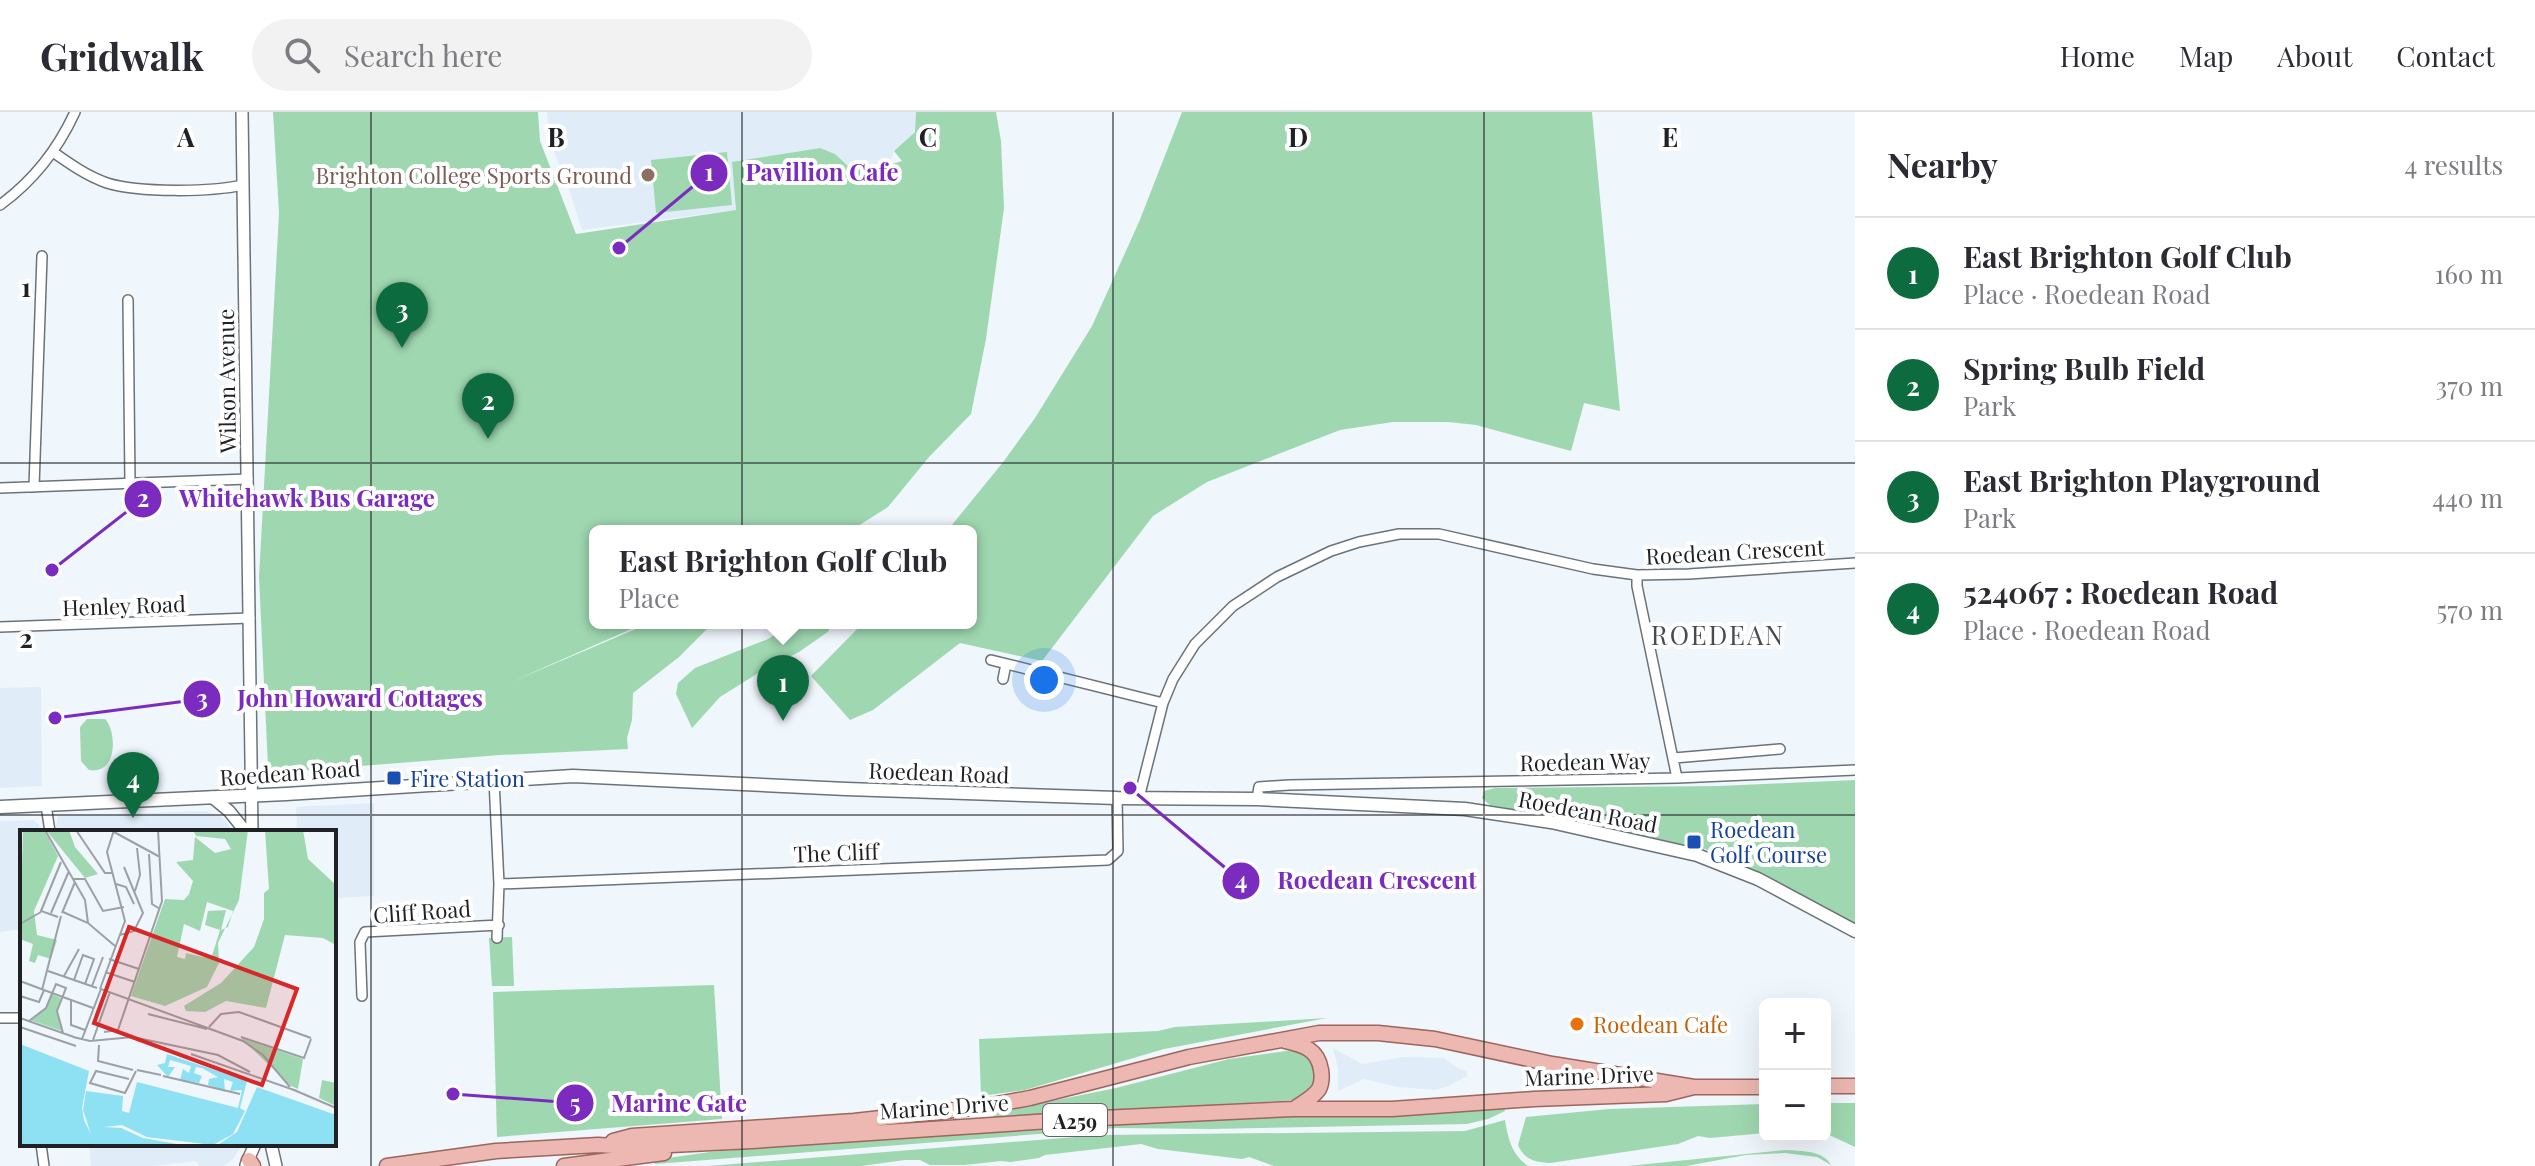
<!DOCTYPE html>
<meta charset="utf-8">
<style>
:root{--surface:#fff;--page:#f2f2f3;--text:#2b2b33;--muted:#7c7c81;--line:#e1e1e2;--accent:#0c6c40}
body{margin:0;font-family:"Playfair Display",serif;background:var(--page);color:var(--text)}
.controls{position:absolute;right:24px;bottom:24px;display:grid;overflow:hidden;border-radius:12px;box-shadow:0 8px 32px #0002}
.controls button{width:72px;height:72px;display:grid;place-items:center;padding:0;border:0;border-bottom:2px solid var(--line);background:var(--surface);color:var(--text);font:40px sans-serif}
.you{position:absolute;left:1044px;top:568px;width:28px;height:28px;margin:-20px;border:6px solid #fff;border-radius:50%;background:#1a73e8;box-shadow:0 0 0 12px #1a73e833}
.badge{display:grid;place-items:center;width:52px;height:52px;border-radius:50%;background:var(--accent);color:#fff;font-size:26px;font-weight:700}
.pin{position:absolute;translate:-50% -66px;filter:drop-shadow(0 2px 4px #0008)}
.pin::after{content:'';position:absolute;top:42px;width:28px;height:24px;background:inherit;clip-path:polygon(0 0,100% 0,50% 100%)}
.popup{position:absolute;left:589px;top:413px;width:388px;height:104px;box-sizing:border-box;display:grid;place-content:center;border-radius:12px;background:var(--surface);filter:drop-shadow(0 2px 6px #0005);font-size:26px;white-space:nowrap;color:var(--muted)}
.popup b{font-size:30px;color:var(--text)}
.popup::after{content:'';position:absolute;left:50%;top:100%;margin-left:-16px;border:16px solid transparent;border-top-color:var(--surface)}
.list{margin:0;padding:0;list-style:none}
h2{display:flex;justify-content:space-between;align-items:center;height:104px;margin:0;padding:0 32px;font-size:34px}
h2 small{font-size:26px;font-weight:400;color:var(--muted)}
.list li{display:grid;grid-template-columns:52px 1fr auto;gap:24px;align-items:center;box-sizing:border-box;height:112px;padding:0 32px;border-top:2px solid var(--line)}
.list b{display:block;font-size:30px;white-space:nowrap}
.list p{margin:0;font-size:26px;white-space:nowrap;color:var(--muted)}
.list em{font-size:26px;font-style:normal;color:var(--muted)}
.icon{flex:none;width:44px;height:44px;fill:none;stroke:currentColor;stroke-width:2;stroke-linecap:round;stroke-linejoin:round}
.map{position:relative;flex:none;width:1855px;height:1054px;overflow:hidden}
header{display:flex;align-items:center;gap:48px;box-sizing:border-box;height:112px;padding:0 40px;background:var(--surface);border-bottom:2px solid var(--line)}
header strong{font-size:38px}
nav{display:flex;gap:44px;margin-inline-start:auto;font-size:28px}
.search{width:560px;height:72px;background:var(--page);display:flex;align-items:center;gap:20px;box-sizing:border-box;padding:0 28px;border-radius:44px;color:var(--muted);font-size:30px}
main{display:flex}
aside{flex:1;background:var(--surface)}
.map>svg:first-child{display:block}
.built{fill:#e0edf9}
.green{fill:#9fd8b0}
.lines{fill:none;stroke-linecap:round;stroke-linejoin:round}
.minor-casing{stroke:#6c7378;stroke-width:12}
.tertiary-casing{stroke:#6c7378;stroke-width:14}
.secondary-casing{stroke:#6c7378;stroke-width:15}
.primary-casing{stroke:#9c655e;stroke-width:17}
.minor{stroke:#fff;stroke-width:9}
.tertiary{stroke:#fff;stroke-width:11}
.secondary{stroke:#fff;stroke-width:12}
.primary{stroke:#ecb8b1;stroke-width:14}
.grid{fill:none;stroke:#1f2124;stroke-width:2;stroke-opacity:0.55}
.education-dot{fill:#8d6e63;stroke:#fff;stroke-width:3}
.transit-dot{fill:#1a4fb4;stroke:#fff;stroke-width:3}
.food-dot{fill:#e8710a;stroke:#fff;stroke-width:3}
.labels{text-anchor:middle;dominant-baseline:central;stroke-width:8;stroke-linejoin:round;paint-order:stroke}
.shield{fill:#fff;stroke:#626466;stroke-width:2}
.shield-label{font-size:20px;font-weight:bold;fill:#1f2124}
.education-label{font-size:22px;fill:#785e54;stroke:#fff;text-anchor:end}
.street-label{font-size:22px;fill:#1f2124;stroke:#fff}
.transit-label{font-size:22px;fill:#164399;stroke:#fff;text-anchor:start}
.food-label{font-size:22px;fill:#c56008;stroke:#fff;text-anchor:start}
.quarter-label{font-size:26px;letter-spacing:2px;fill:#464c51;stroke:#fff}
.inset-road{fill:none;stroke:#9ca1a6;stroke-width:2}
.view{fill:#d62828;fill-opacity:0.15;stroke:#d62828;stroke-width:4}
.inset-edge{fill:none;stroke:#1f2124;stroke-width:4}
.grid-label{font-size:26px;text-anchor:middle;font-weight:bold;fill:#1f2124;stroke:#fff;stroke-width:8;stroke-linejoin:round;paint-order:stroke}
.leader{fill:none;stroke:#7b2cbf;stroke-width:3}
.callout-dot{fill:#7b2cbf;stroke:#fff;stroke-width:3}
.mark-label{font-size:24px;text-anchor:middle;font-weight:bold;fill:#fff}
.callout-label{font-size:24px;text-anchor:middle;font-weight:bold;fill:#7b2cbf;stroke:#fff;stroke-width:8;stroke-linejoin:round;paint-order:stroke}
</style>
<header>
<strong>Gridwalk</strong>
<div class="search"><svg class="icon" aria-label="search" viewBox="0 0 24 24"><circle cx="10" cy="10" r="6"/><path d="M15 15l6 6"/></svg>Search here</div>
<nav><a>Home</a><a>Map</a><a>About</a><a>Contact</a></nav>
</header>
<main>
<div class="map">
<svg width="1855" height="1054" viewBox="0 0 1855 1054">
<rect width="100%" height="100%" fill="#eff6fc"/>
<path class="built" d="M547 0H916L915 19 894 39 889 53 872 58 848 54 835 42 732 51 736 98 582 118 566 68 550 31Z
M41 575 42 674 0 676V576Z
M374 691V784L334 786V720H297L296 695Z
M205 699 222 705 234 720H55L58 704Z
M34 708 39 713 40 720H22V817L0 820V709Z
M1333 936 1362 952 1404 945 1444 946 1458 956 1467 960V964L1449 974 1436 978 1398 975 1364 967 1338 979V957Z
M89 1032H243L234 1046 224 1054H199L196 1049 153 1054H91Z"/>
<path class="green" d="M273 0H538L540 29 576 122 736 98 732 50 820 36 835 42 848 54 872 58 902 49 894 39 915 20 916 0H996L1001 29 1004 96 986 227 971 302 929 345 888 395 850 419H595V511H645L511 570 650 511H713L679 545 633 581 632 608 627 626 628 637 500 643 272 661 268 654 259 465 279 101Z
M1182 0H1592L1620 299 1584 291 1571 339 1476 313 1448 310H1393L1340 318 1207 370 1153 404 1042 549 960 531 873 598 850 608 811 564 863 511H971V419H947L1004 349 1035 306 1092 214 1139 110Z
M727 40 732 93 656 101 651 48Z
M793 511H828L829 519 799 540 763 558 720 585 692 616 676 582 678 571 695 556 768 527Z
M87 607H105C117 619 118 663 89 658L81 649 80 615Z
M1855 668V813L1744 754 1705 737 1492 695 1482 686 1484 679 1495 676 1719 674Z
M512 825 514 874H492L489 826Z
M714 873 722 1007 497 1025 493 880Z
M1327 906 1164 937 1025 978 981 984 979 927 1158 919 1175 915Z
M1293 938 1310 946C1318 966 1318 979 1296 988L993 1006 992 1001 1116 976 1229 947Z
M1825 991H1855V1035L1825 1021Z
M1765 992V1021L1710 1026 1698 1024 1678 1032 1550 1051C1536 1050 1524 1048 1518 1033L1526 1005 1609 997Z
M1504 996 1505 999 1488 1007 1467 1012 1211 1017 1117 1016 655 1052 654 1048 710 1040 980 1019 1199 1006 1326 1004Z
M1505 1008C1508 1027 1512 1043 1528 1054H1274L1249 1045 1242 1047 1158 1037 1141 1032 1045 1043 1039 1046 1011 1050 1001 1049 965 1053H930L920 1048H905L861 1054H708L1101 1023 1465 1019Z
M1785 1038C1801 1039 1823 1038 1831 1053L1817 1045 1785 1041 1746 1043 1686 1054H1628Z"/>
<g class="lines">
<defs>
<path id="minor" d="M53 40C70 52 87 64 107 71 139 81 211 80 243 73
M0 93C33 69 58 37 75 0
M128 188 130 371
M34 375 42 144
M0 376 248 367
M1637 463V474L1677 666
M0 515 250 506
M991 548 1163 591
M1003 567 1006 552
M1674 646 1780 637
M494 668 499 772 497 826
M1139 686 1163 591 1173 567 1195 532 1233 494 1277 465 1331 439 1359 430 1399 422H1439L1593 457 1637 463 1689 462 1855 451
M1257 687 1259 675 1289 673 1677 666 1855 658
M46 693 50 720
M499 772 1108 748 1118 739 1117 686
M362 884 360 830 365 820 499 813
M0 906H22
M41 1032 44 1054"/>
<path id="tertiary" d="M242 0 252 720
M212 685 229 699 246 720
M271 1032 276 1054
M246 1053 255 1032"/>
<path id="secondary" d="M0 695 286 682 573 664 846 677 1117 686 1257 687 1465 697 1551 710 1697 743 1758 767 1855 819"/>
<path id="primary" d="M1285 929C1303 933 1318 937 1321 958 1322 964 1322 971 1319 977 1313 986 1302 991 1294 997
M1825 974H1855
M613 1029 632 1024 854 1009 981 995 1030 986 1189 945 1319 921H1378L1435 927 1552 952 1694 975H1765
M249 1048 253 1054
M387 1054 496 1039 598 1033 630 1035 752 1029 1080 1007 1293 997H1392L1534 987 1666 982 1694 975
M564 1054 664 1041"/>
</defs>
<use href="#minor" class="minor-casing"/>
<use href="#tertiary" class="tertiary-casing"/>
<use href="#secondary" class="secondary-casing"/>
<use href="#primary" class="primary-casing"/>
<use href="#minor" class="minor"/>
<use href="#tertiary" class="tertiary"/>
<use href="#secondary" class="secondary"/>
<use href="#primary" class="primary"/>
</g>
<path class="grid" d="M371 0V1054M742 0V1054M1113 0V1054M1484 0V1054M0 351H1855M0 703H1855"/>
<circle class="education-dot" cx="648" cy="63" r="8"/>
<g class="transit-dot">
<rect x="386" y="658" width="16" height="16" rx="4"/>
<rect x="1686" y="722" width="16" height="16" rx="4"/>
</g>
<circle class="food-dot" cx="1577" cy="912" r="8"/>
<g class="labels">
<rect class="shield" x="1043" y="992" width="64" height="32" rx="6"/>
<g class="shield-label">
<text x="1075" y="1008">A259</text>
</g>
<g class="education-label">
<text x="632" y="63">Brighton College Sports Ground</text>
</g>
<g class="street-label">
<text transform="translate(226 269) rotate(-91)">Wilson Avenue</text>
<text transform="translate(1735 439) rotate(-3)">Roedean Crescent</text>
<text transform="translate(124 493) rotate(-2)">Henley Road</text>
<text transform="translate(1585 649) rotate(-1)">Roedean Way</text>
<text transform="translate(290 660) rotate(-4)">Roedean Road</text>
<text transform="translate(939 660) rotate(2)">Roedean Road</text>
<text transform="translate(1588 699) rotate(11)">Roedean Road</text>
<text transform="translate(836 740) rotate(-2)">The Cliff</text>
<text transform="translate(422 799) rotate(-4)">Cliff Road</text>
<text transform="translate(1589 963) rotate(-2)">Marine Drive</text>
<text transform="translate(944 994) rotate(-4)">Marine Drive</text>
</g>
<g class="transit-label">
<text x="410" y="666">Fire Station</text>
<text x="1710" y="717">Roedean<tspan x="1710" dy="25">Golf Course</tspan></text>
</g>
<g class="food-label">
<text x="1593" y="912">Roedean Cafe</text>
</g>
<g class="quarter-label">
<text x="1718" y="522">ROEDEAN</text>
</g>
</g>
<g transform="translate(20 718)">
<rect width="316" height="316" fill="#eff6fc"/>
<path d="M3 0H24L38 26 14 81 17 105 37 110 31 129 18 125 15 133 9 131 13 114 0 109ZM26 0H49L55 17 78 44 65 48ZM173 0H228L219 70 198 113 199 133 187 157 145 176 111 166 145 69 164 70 169 64 173 51 156 32 173 30 175 7 195 23 211 19 205 9 176 6ZM187 72 213 81 208 97 201 100 206 80 188 81 185 95 200 100 191 129 166 123 165 129 157 127 164 94 180 101ZM245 0H283L288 29 316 55V115L303 108 265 105 246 178 206 171 185 182 166 181 164 176 201 153 234 117 244 89V63L249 59ZM32 164 41 168 37 182 42 201 10 190 25 179ZM221 208 283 229 278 259 271 256ZM302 250 316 253V276L299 268Z" fill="#9fd8b0" fill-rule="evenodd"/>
<path d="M0 214 69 241 62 278 64 290 71 304 63 280 66 261 103 266 102 281 109 283 117 252 218 278 222 260 210 261 213 252 204 249 205 262 188 255 189 249 198 247 182 238 176 237 174 243 182 246 179 253 160 250 163 239 169 243 171 236 150 230 148 237H155L148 247 137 235 145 233 147 224 227 251 220 278 225 281 213 304 193 315 127 307 102 295 84 297 101 298 123 308 168 316H0ZM237 257 316 285V316H196L217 302Z" fill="#8de1f3"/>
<path class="inset-road" d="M25 0 65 70 68 93M56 0 85 43H93M94 2 140 27M129 24 132 74 140 79M53 49H65L83 81 104 77M96 54 106 57 114 74M115 61 120 45 117 18M43 82 68 93 95 116M31 83 49 41M42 83 55 52M38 87 21 81 41 32M0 94 21 82M100 105 114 101 123 83 104 37M89 129 119 139M28 141 77 158M85 142 115 152M44 146 59 119M54 150 63 125 74 129 65 154M0 151 24 160M72 156 83 127M80 159 105 91 87 22 94 0M22 160 41 86M0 166 19 172 24 160 73 178M51 170V195L65 200M128 184 187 199M0 188 54 207M9 191 26 178 36 154 46 158 37 181 43 203M0 197 56 216M189 197 201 184 219 182 291 208M84 202 98 200 142 71 138 0M53 207 70 211 113 207 198 225 230 242M221 207 284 228 291 209M62 209 81 159 223 211 243 225 270 257M73 210 90 162M79 215 78 231 113 240M171 224 277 261M117 240 141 245M143 246 220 264M109 249 76 241 70 253 105 263 116 241M274 260 316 278"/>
<path class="view" d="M109 97 277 159 242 255 74 193Z"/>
<rect width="316" height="316" class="inset-edge"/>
</g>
<g class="grid-label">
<text x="186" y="35">A</text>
<text x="556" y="35">B</text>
<text x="928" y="35">C</text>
<text x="1298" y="35">D</text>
<text x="1670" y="35">E</text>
<text x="26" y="185">1</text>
<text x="26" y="536">2</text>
</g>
<path class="leader" d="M619 136L709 61M52 458L143 387M55 606L202 587M1130 676L1241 769M453 982L575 991"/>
<g class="callout-dot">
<circle cx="619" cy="136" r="8"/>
<circle cx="52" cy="458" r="8"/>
<circle cx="55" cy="606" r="8"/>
<circle cx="1130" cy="676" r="8"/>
<circle cx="453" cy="982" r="8"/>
<circle cx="709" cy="61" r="20"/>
<circle cx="143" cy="387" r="20"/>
<circle cx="202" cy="587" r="20"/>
<circle cx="1241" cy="769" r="20"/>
<circle cx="575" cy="991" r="20"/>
</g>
<g class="mark-label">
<text x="709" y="69">1</text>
<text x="143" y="395">2</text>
<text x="202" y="595">3</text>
<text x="1241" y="777">4</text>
<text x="575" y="1000">5</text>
</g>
<g class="callout-label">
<text x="822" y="69">Pavillion Cafe</text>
<text x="307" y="395">Whitehawk Bus Garage</text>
<text x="360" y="595">John Howard Cottages</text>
<text x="1377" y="777">Roedean Crescent</text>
<text x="679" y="1000">Marine Gate</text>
</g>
</svg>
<div class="controls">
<button>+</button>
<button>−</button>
</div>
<div class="you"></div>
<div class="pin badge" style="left:783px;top:609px">1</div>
<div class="popup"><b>East Brighton Golf Club</b>Place</div>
<div class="pin badge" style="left:488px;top:327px">2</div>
<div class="pin badge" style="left:402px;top:236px">3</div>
<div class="pin badge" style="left:133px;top:706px">4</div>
</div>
<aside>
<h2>Nearby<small>4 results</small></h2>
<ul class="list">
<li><span class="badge">1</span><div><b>East Brighton Golf Club</b><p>Place · Roedean Road</p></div><em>160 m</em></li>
<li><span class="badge">2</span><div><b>Spring Bulb Field</b><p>Park</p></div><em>370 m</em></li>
<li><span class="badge">3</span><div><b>East Brighton Playground</b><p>Park</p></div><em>440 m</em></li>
<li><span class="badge">4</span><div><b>524067 : Roedean Road</b><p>Place · Roedean Road</p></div><em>570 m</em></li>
</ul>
</aside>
</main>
